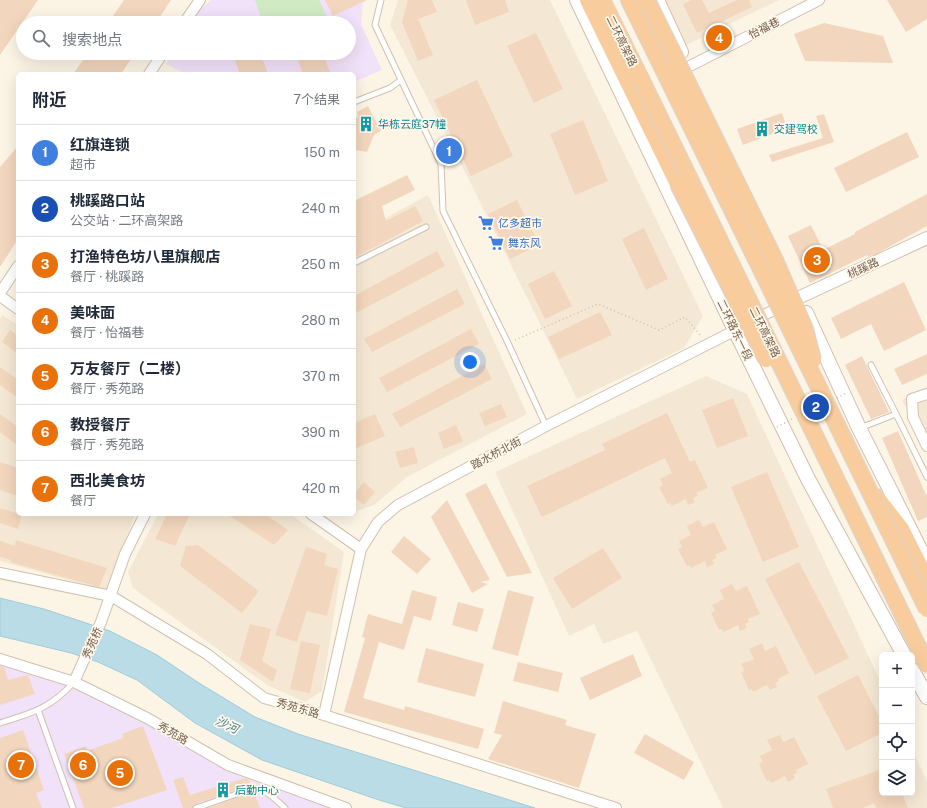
<!DOCTYPE html>
<html lang="zh">
<meta charset="utf-8">
<style>
:root{--surface:#fff;--page:#f6f6f7;--text:#1f2937;--muted:#747a83;--line:#e0e1e3;--accent:#7c3aed}
body{margin:0;font-family:"Public Sans","Noto Sans SC",sans-serif;background:var(--page);color:var(--text)}
.controls{position:absolute;right:12px;bottom:12px;display:grid;overflow:hidden;border-radius:6px;box-shadow:0 4px 16px #0002}
.controls button{width:36px;height:36px;display:grid;place-items:center;padding:0;border:0;border-bottom:1px solid var(--line);background:var(--surface);color:var(--text);font:20px sans-serif}
.you{position:absolute;left:470px;top:362px;width:14px;height:14px;margin:-10px;border:3px solid #fff;border-radius:50%;background:#1a73e8;box-shadow:0 0 0 6px #1a73e833}
.badge{display:grid;place-items:center;width:26px;height:26px;border-radius:50%;background:var(--accent);color:#fff;font-size:13px;font-weight:700}
.pin{position:absolute;translate:-50% -50%;border:2px solid #fff;box-shadow:0 1px 4px #0006}
.list{margin:0;padding:0;list-style:none}
h2{display:flex;justify-content:space-between;align-items:center;height:52px;margin:0;padding:0 16px;font-size:17px}
h2 small{font-size:13px;font-weight:400;color:var(--muted)}
.list li{display:grid;grid-template-columns:26px 1fr auto;gap:12px;align-items:center;box-sizing:border-box;height:56px;padding:0 16px;border-top:1px solid var(--line)}
.list b{display:block;font-size:15px;white-space:nowrap}
.list p{margin:0;font-size:13px;white-space:nowrap;color:var(--muted)}
.list em{font-size:13px;font-style:normal;color:var(--muted)}
.icon{flex:none;width:22px;height:22px;fill:none;stroke:currentColor;stroke-width:2;stroke-linecap:round;stroke-linejoin:round}
.map{position:relative;flex:none;width:927px;height:808px;overflow:hidden}
.search{position:absolute;background:var(--surface);box-shadow:0 4px 16px #0002;left:16px;top:16px;width:340px;height:44px;display:flex;align-items:center;gap:10px;box-sizing:border-box;padding:0 14px;border-radius:22px;color:var(--muted);font-size:15px}
.panel{position:absolute;background:var(--surface);box-shadow:0 4px 16px #0002;left:16px;top:72px;width:340px;height:444px;border-radius:6px}
.map>svg:first-child{display:block}
.residential{fill:#f4e8d4}
.education{fill:#f2e2f9}
.green{fill:#d0eac4}
.water{fill:#badce6;stroke:#a0cbd8}
.pier{fill:#fcf5e5}
.building{fill:#f2d6bd}
.lines{fill:none;stroke-linecap:round;stroke-linejoin:round}
.service-casing{stroke:#d0c0ae;stroke-width:7}
.minor-casing{stroke:#d0c0ae;stroke-width:12}
.tertiary-casing{stroke:#d0c0ae;stroke-width:14}
.secondary-casing{stroke:#d1bea9;stroke-width:16}
.trunk-casing{stroke:#dbd5d0;stroke-width:18}
.path{stroke:#d7b9a0;stroke-width:1.5;stroke-dasharray:1 3;stroke-linecap:butt}
.service{stroke:#fff;stroke-width:5}
.minor{stroke:#fff;stroke-width:10}
.tertiary{stroke:#fff;stroke-width:12}
.secondary{stroke:#fff;stroke-width:14}
.trunk{stroke:#f8cc9d;stroke-width:16}
.trunk-bridge-casing{stroke:#dbd5d0;stroke-width:18;stroke-linecap:butt}
.path-bridge{stroke:#d7b9a0;stroke-width:1.5;stroke-dasharray:1 3;stroke-linecap:butt}
.trunk-bridge{stroke:#f8cc9d;stroke-width:16}
.labels{text-anchor:middle;dominant-baseline:central;stroke-width:3.5;stroke-linejoin:round;paint-order:stroke}
.street-label{font-size:11px;fill:#755d4a;stroke:#fff9ec}
.culture-label{font-size:11px;fill:#0d838f;stroke:#fff9ec;text-anchor:start}
.shop-label{font-size:11px;fill:#366cbe;stroke:#fff9ec;text-anchor:start}
.water-label{font-size:12px;font-style:italic;fill:#447989;stroke:#fff9ec}
</style>
<div class="map">
<svg width="927" height="808" viewBox="0 0 927 808">
<rect width="100%" height="100%" fill="#fcf5e5"/>
<path class="residential" d="M398 0H550L703 316 684 348 577 399 470 182 390 25Z
M666 0H779L686 45Z
M428 195 527 414 407 477 374 505 354 512V235Z
M2 315 18 325V514H135L107 591 0 561V319Z
M706 376 747 394 882 685V793H912V749L927 781V808H723L637 631 603 644 594 624 569 636 495 472Z
M927 387V451L902 400Z
M158 514H290L344 552 322 691 305 702 267 685 133 588 128 572Z"/>
<path class="education" d="M211 0H363L361 24 382 70 354 82V74H186L166 64 172 53H349V23H190L196 13Z
M0 662 65 683 68 689 80 688 155 728 333 808H0Z"/>
<path class="green" d="M255 0H319L330 23H263Z"/>
<path class="water" d="M0 598 44 609 110 631 157 655 199 683 255 717 298 734 535 808H406L379 800 262 760 195 723 137 680 98 662 71 653 0 636Z"/>
<path class="pier" d="M94 624 105 627 90 661 79 657Z"/>
<path class="building" d="M0 0H38L0 55Z
M124 0H171L156 23H108Z
M325 0H367L333 16Z
M408 0H432L437 12 418 19 433 55 418 61 402 22Z
M466 0H505L509 12 475 25Z
M692 0H702L709 13 737 0H749L752 7 697 33 683 4Z
M887 0H927V19L906 32Z
M824 23 883 36 893 63 805 61 794 34Z
M536 33 563 89 534 103 507 46Z
M88 53H135L121 74H73Z
M232 53H260L268 74H240Z
M318 53H322L331 74H303L298 61Z
M477 80 513 156 471 176 434 100Z
M368 106 381 131 374 135 367 152 354 150V117L358 118 357 112Z
M782 113 787 128 743 145 737 129Z
M824 114 834 142 772 162 769 155 823 138 816 116Z
M583 120 608 181 575 195 550 134Z
M907 132 919 157 846 192 834 168Z
M18 146V239L0 267V167Z
M407 175 415 190 382 206 386 221 415 206 423 221 354 258V201Z
M927 194V226L876 254 868 257 867 255 810 283 788 236 811 225 823 250 855 234V232Z
M517 200 539 245 510 259 488 214Z
M644 228 668 279 646 290 622 239Z
M437 251 445 266 354 314V296Z
M554 271 572 306 545 319 528 284Z
M904 282 926 330 884 351 871 324 841 339 831 318Z
M457 289 465 304 372 352 364 339Z
M600 312 612 335 559 359 548 337Z
M471 329 479 344 387 392 379 378Z
M10 330 18 336V354L2 342Z
M927 354V374L902 385 894 369Z
M862 356 889 412 871 419 845 365Z
M484 364 492 379 400 427 392 414Z
M0 367 18 380V398L0 385Z
M733 398 748 436 717 448 702 410Z
M501 404 507 417 485 426 479 413Z
M667 413 690 462 695 460 708 488 696 493 698 496 693 498 695 502 688 505 686 499 672 506 670 503 668 504 659 487 663 485 660 479 672 473 665 458 542 517 527 486 605 450 602 444Z
M0 414 18 427V446L0 432Z
M375 414 385 436 354 449V423Z
M456 425 463 441 444 449 438 433Z
M898 431 927 497V517L918 521 882 438Z
M414 447 418 463 400 468 395 452Z
M0 462 18 468V496L0 490Z
M767 472 799 547 763 562 731 487Z
M364 482 375 492 364 505 354 497V494Z
M486 483 532 573 507 577 465 494Z
M447 500 490 580 480 582 488 584 472 593 431 517Z
M0 508 22 515 18 529 0 523Z
M167 514H190L175 546 155 539Z
M227 514H265L288 530 274 545Z
M699 520 703 527 714 522 727 549 715 555 717 558 712 560 714 564 707 567 705 561 691 568 689 565 687 566 678 549 682 547 679 541 691 535 687 526Z
M404 536 431 559 417 574 391 552Z
M16 540 107 568 99 587 10 562 11 560 0 557V541L15 546Z
M198 545 259 591 242 613 180 566 186 546Z
M306 547 327 554 324 565 338 569 327 616 307 611 297 642 275 635Z
M603 548 622 578 572 609 553 578Z
M799 562 849 658 815 675 765 579Z
M732 584 736 591 747 586 760 614 748 619 749 622 745 624 747 628 740 631 738 625 724 632 722 629 719 630 711 613 715 611 712 605 724 599 720 590Z
M412 590 437 597 431 621 414 616 404 650 379 642 363 698 404 710 405 706 484 729 478 749 344 712 365 638 362 637 368 614 402 624Z
M508 590 534 597 518 656 492 649Z
M458 602 484 609 477 632 452 625Z
M250 624 271 629 262 661 277 670 273 682 240 660Z
M301 641 320 645 310 693 290 689Z
M762 643 765 651 776 646 789 673 778 679 779 681 775 683 777 687 770 690 767 685 753 692 752 689 749 690 741 672 745 671 741 664 754 659 749 649Z
M426 648 484 664 475 697 417 682Z
M633 654 642 676 590 700 580 678Z
M518 662 563 673 558 692 513 681Z
M0 666 4 667 8 680 28 675 35 694 0 705Z
M858 675 882 722V733L846 751 817 696Z
M503 701 567 720 565 725 596 734 579 788 488 759 502 735 494 733Z
M143 726 167 790 112 808H84L64 754 86 746 87 751 123 738 122 734Z
M23 730 44 790 36 793 42 808H0V738Z
M645 734 694 762 684 780 634 753Z
M780 735 783 742 794 737 808 764 796 770 797 773 793 775 795 778 788 782 785 776 771 783 770 780 767 781 759 764 763 762 760 756 772 750 767 740Z
M882 769V793H902L908 808H876L874 803 862 808H833L826 789Z
M183 777 190 795 246 778 249 780 251 785 195 804 192 808H183L173 780Z
M254 792 260 808H208L253 792Z"/>
<g class="lines">
<defs>
<path id="service" d="M381 0 375 25 441 164 443 211 508 343 546 426
M354 102 390 88 401 80
M354 263 426 227
M871 365 896 414 927 477
M860 428 896 414
M38 710 73 808
M0 723C32 713 51 708 74 682
M196 808 254 788C267 790 276 800 285 808"/>
<path id="minor" d="M184 23 200 0
M688 67 819 0
M149 74 163 53
M0 293 18 266
M0 296 18 309
M754 320 784 305
M927 394 912 399 913 417 927 446
M311 514 361 549
M0 573 111 596 207 654 264 698 324 715 616 808
M0 659 74 682 147 718 228 765 346 808
M74 682 101 622 125 554 145 514
M324 715 361 549 378 522 398 505 546 426 740 328"/>
<path id="tertiary" d="M798 298 927 238"/>
<path id="secondary" d="M577 0 735 330 808 479 904 655
M657 0 681 52
M806 313 859 428 927 563
M912 670 927 697"/>
<path id="trunk" d="M588 0 678 184
M602 0 641 79
M629 0 663 69
M876 497 901 529 927 581"/>
</defs>
<use href="#service" class="service-casing"/>
<use href="#minor" class="minor-casing"/>
<use href="#tertiary" class="tertiary-casing"/>
<use href="#secondary" class="secondary-casing"/>
<use href="#trunk" class="trunk-casing"/>
<path class="path" d="M515 340 598 304 659 330 685 317 702 337"/>
<use href="#service" class="service"/>
<use href="#minor" class="minor"/>
<use href="#tertiary" class="tertiary"/>
<use href="#secondary" class="secondary"/>
<use href="#trunk" class="trunk"/>
<defs>
<path id="trunk-bridge" d="M647 0 775 260 805 329 813 360
M663 69 927 609
M641 79 927 665
M678 184 766 359"/>
</defs>
<use href="#trunk-bridge" class="trunk-bridge-casing"/>
<path class="path-bridge" d="M837 398 846 393
M777 427 792 419"/>
<use href="#trunk-bridge" class="trunk-bridge"/>
</g>
<defs>
<symbol id="building-bare" viewBox="-9 -9 18 18"><path d="M-4-6H4V6H1V3H-1V6H-4ZM-2.5-4.3h1.7v1.8h-1.7ZM.8-4.3h1.7v1.8H.8ZM-2.5-1h1.7V.8h-1.7ZM.8-1h1.7V.8H.8Z" fill="#0f9aa8" stroke="#fff9ec" stroke-width="2.5" paint-order="stroke"/></symbol>
<symbol id="supermarket-bare" viewBox="-9 -9 18 18"><path d="M-6-5.5h2.5l.6 2H6L4.5 2H-2.5L-4.4-4H-6ZM-1.5 3.2a1.3 1.3 0 1 0 .1 0ZM3 3.2a1.3 1.3 0 1 0 .1 0Z" fill="#3f7fe0" stroke="#fff9ec" stroke-width="2.5" paint-order="stroke"/></symbol>
</defs>
<g fill-rule="evenodd">
<use href="#building-bare" x="355" y="113" width="22" height="22"/>
<use href="#building-bare" x="751" y="118" width="22" height="22"/>
<use href="#supermarket-bare" x="475" y="212" width="22" height="22"/>
<use href="#supermarket-bare" x="485" y="232" width="22" height="22"/>
<use href="#building-bare" x="212" y="779" width="22" height="22"/>
</g>
<g class="labels">
<g class="street-label">
<text transform="translate(764 28) rotate(-27)">怡福巷</text>
<text transform="translate(622 41) rotate(64)">二环高架路</text>
<text transform="translate(863 268) rotate(-25)">桃蹊路</text>
<text transform="translate(735 330) rotate(64)">二环路东一段</text>
<text transform="translate(765 332) rotate(64)">二环高架路</text>
<text transform="translate(496 453) rotate(-28)">踏水桥北街</text>
<text transform="translate(92 643) rotate(-66)">秀苑桥</text>
<text transform="translate(298 708) rotate(16)">秀苑东路</text>
<text transform="translate(173 733) rotate(30)">秀苑路</text>
</g>
<g class="culture-label">
<text x="378" y="124">华栋云庭37幢</text>
<text x="774" y="129">交建驾校</text>
<text x="235" y="790">后勤中心</text>
</g>
<g class="shop-label">
<text x="498" y="223">亿多超市</text>
<text x="508" y="243">舞东风</text>
</g>
<g class="water-label">
<text transform="translate(227 725) rotate(24)">沙河</text>
</g>
</g>
</svg>
<div class="controls">
<button>+</button>
<button>−</button>
<button><svg class="icon" aria-label="locate" viewBox="0 0 24 24"><circle cx="12" cy="12" r="6"/><path d="M12 2v4M12 18v4M2 12h4M18 12h4"/></svg></button>
<button><svg class="icon" aria-label="layers" viewBox="0 0 24 24"><path d="M12 4l9 5-9 5-9-5zM3 14l9 5 9-5"/></svg></button>
</div>
<div class="you"></div>
<div class="pin badge" style="left:449px;top:151px;background:#3f7fe0">1</div>
<div class="pin badge" style="left:816px;top:407px;background:#1a4fb4">2</div>
<div class="pin badge" style="left:817px;top:260px;background:#e8710a">3</div>
<div class="pin badge" style="left:719px;top:38px;background:#e8710a">4</div>
<div class="pin badge" style="left:120px;top:773px;background:#e8710a">5</div>
<div class="pin badge" style="left:83px;top:765px;background:#e8710a">6</div>
<div class="pin badge" style="left:21px;top:765px;background:#e8710a">7</div>
<div class="search"><svg class="icon" aria-label="search" viewBox="0 0 24 24"><circle cx="10" cy="10" r="6"/><path d="M15 15l6 6"/></svg>搜索地点</div>
<section class="panel">
<h2>附近<small>7个结果</small></h2>
<ul class="list">
<li><span class="badge" style="background:#3f7fe0">1</span><div><b>红旗连锁</b><p>超市</p></div><em>150 m</em></li>
<li><span class="badge" style="background:#1a4fb4">2</span><div><b>桃蹊路口站</b><p>公交站 · 二环高架路</p></div><em>240 m</em></li>
<li><span class="badge" style="background:#e8710a">3</span><div><b>打渔特色坊八里旗舰店</b><p>餐厅 · 桃蹊路</p></div><em>250 m</em></li>
<li><span class="badge" style="background:#e8710a">4</span><div><b>美味面</b><p>餐厅 · 怡福巷</p></div><em>280 m</em></li>
<li><span class="badge" style="background:#e8710a">5</span><div><b>万友餐厅（二楼）</b><p>餐厅 · 秀苑路</p></div><em>370 m</em></li>
<li><span class="badge" style="background:#e8710a">6</span><div><b>教授餐厅</b><p>餐厅 · 秀苑路</p></div><em>390 m</em></li>
<li><span class="badge" style="background:#e8710a">7</span><div><b>西北美食坊</b><p>餐厅</p></div><em>420 m</em></li>
</ul>
</section>
</div>
